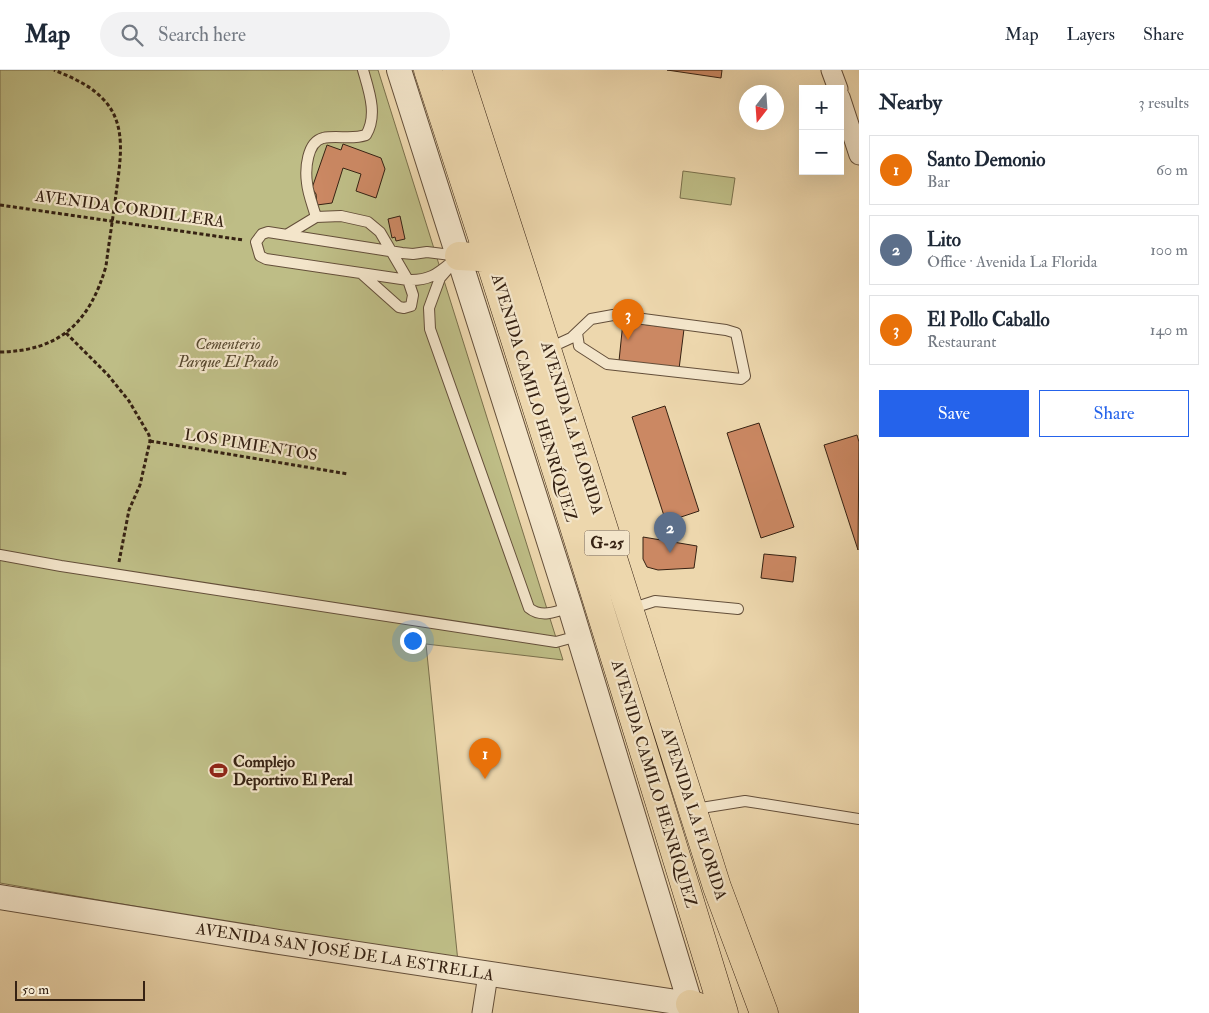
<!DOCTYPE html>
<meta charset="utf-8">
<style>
:root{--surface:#fff;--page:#f2f2f3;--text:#1f2937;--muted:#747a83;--line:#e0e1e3;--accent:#2563eb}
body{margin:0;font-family:"IM FELL Double Pica",serif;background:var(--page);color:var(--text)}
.controls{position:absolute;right:15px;top:15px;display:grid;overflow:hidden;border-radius:0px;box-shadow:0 5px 20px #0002}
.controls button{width:45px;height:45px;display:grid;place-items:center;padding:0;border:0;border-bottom:1px solid var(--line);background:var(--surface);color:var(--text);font:25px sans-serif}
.compass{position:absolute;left:739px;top:15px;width:45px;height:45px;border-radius:50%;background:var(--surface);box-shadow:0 5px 20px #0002;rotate:197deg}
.scale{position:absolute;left:15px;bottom:12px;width:130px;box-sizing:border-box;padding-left:5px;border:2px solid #362213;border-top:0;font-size:14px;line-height:18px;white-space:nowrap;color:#362213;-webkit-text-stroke:4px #f3e5ca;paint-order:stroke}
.you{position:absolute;left:412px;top:570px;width:18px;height:18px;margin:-12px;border:4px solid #fff;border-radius:50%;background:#1a73e8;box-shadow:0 0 0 8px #1a73e833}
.badge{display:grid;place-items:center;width:32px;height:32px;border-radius:50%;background:var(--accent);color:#fff;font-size:16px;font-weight:700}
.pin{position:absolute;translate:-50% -41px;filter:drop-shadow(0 1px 2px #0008)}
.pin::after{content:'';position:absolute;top:26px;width:18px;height:15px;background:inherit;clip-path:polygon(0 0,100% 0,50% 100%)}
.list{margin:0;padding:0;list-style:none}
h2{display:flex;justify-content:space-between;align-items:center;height:65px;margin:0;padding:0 20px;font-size:21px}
h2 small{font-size:16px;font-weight:400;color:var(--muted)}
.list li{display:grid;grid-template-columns:32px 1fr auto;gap:15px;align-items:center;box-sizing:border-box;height:70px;margin:0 10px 10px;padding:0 10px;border:1px solid var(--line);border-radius:0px}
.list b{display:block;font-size:19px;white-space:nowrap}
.list p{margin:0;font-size:16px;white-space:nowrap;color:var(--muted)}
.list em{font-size:16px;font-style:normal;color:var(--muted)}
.actions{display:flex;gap:10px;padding:15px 20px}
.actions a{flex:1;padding:11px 0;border:1px solid var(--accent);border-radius:0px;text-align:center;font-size:18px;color:var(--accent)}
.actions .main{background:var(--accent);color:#fff}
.icon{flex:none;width:28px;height:28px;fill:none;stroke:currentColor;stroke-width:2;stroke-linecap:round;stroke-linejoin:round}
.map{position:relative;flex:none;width:859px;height:943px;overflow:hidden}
header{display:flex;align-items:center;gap:30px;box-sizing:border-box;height:70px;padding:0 25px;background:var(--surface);border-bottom:1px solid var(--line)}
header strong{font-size:24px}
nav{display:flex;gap:28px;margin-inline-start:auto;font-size:18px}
.search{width:350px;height:45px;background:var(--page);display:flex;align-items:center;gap:12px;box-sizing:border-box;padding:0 18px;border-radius:28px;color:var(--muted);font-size:19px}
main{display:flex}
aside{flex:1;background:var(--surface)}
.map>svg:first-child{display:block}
.green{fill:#bebd86;stroke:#7a704c}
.building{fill:#cb8863;stroke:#362213}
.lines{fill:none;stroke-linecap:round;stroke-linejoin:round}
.service-casing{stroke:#644f3a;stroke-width:12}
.minor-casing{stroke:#644f3a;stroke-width:21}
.tertiary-casing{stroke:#644f3a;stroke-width:26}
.primary-casing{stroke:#362213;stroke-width:29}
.path{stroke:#362213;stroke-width:3;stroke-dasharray:4 2.5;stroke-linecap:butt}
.service{stroke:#f3e5ca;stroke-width:10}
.minor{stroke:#f3e5ca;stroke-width:19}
.tertiary{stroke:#f3e5ca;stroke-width:24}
.primary{stroke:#edd7ad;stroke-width:28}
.labels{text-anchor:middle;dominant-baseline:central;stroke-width:4.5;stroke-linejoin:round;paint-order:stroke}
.shield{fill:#f3e5ca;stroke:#6f5c4a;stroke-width:1}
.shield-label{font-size:15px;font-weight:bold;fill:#362213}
.street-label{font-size:16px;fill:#362213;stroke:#f3e5ca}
.park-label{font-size:16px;font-style:italic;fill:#584930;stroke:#f3e5ca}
.poi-label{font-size:16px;font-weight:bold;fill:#362213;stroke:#f3e5ca;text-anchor:start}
</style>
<header>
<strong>Map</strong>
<div class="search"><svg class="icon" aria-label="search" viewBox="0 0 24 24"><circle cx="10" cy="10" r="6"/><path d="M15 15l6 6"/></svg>Search here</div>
<nav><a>Map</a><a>Layers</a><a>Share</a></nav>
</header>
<main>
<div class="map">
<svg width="859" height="943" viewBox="0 0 859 943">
<rect width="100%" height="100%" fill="#edd7ad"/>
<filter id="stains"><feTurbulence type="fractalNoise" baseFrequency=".004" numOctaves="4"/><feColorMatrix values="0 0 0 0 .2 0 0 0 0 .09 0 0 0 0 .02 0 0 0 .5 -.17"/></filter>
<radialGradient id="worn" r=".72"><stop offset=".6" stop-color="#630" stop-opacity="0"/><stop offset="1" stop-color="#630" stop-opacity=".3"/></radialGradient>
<path class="green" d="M0 0H378L563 590 426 574 458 892 0 813Z
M683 101 735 108 731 135 680 128Z"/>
<path class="building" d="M667 0H722L721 8Z
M343 74 381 88 385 99 376 128 356 121 361 104 343 98 332 133 317 135 316 124 312 118 327 75 341 80Z
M400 146 405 169 396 171 395 167 392 168 388 149Z
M623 252 684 259 679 299 619 291Z
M665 336 699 441 666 452 632 347Z
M759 353 794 457 761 468 727 363Z
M857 365 859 372 858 480 824 375Z
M643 467 697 476 694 498 658 500 647 497 643 489Z
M764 484 796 487 793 512 761 508Z"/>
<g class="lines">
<defs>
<path id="service" d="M316 147C313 136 308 124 307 113 305 99 307 72 323 68 337 65 352 70 366 65 378 45 369 21 363 0
M268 162 402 183 413 184 427 182 459 186C440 201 433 211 408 210L266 189 260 186 256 172 262 164Z
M288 164 316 147 341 146 368 152 380 162 408 210 413 225 411 236 404 238 399 237 362 204
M447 200 440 208 429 238 430 259 529 538C541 548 556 542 570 537
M547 279 571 268 591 249 613 245 726 260 736 263 745 306 741 309 607 294 579 276 577 263
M0 485 61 496 556 572 578 566
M630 539 655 531 738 539
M695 739 745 731 859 749"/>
<path id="minor" d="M831 0 838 19
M840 27 859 85
M482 943 488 905"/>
<path id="tertiary" d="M399 0 570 537 693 943
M0 827 279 872 690 934"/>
<path id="primary" d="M428 0C531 313 628 628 724 943
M457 0 527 216 717 817 764 943
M459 186 498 188 506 190
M690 934 716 943"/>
</defs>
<use href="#service" class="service-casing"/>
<use href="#minor" class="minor-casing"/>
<use href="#tertiary" class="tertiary-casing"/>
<use href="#primary" class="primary-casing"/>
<path class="path" d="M0 135 243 170
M66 263 108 305 129 331 149 365 150 371 140 415 129 440 119 492
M0 282C60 281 90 252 106 196 109 172 113 148 116 124 120 92 128 54 103 29 90 15 71 7 54 0
M150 371 348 404"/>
<use href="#service" class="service"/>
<use href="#minor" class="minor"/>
<use href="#tertiary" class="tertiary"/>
<use href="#primary" class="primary"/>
</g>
<defs>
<symbol id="stadium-bare" viewBox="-9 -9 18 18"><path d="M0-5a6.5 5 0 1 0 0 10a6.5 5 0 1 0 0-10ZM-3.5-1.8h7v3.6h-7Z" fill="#8f2418" stroke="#f3e5ca" stroke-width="2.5" paint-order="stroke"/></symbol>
</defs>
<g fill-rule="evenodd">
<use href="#stadium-bare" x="206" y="688" width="25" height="25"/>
</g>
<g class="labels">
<rect class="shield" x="584.5" y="460.5" width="45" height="25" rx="4"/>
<g class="shield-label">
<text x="607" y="473">G-25</text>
</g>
<g class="street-label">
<text transform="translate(130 139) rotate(8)">AVENIDA CORDILLERA</text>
<text transform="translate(534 328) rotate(73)">AVENIDA CAMILO HENRÍQUEZ</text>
<text transform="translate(572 358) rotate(73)">AVENIDA LA FLORIDA</text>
<text transform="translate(251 375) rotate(9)">LOS PIMIENTOS</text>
<text transform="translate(654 714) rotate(73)">AVENIDA CAMILO HENRÍQUEZ</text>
<text transform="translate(694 744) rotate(72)">AVENIDA LA FLORIDA</text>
<text transform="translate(345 882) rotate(9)">AVENIDA SAN JOSÉ DE LA ESTRELLA</text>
</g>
<g class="park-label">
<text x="228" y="274">Cementerio<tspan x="228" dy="18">Parque El Prado</tspan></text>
</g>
<g class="poi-label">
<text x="233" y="692">Complejo<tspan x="233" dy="18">Deportivo El Peral</tspan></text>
</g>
</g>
<rect width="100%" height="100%" filter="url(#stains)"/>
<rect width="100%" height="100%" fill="url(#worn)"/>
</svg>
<div class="controls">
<button>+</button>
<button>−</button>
</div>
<svg class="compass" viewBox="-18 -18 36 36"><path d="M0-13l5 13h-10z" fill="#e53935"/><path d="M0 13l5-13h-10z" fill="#747a83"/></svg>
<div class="scale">50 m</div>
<div class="you"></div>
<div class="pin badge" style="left:485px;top:709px;background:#e8710a">1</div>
<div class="pin badge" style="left:670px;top:483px;background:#5c6f8a">2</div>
<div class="pin badge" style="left:628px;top:270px;background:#e8710a">3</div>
</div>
<aside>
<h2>Nearby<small>3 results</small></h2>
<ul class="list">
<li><span class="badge" style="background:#e8710a">1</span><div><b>Santo Demonio</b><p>Bar</p></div><em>60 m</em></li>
<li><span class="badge" style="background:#5c6f8a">2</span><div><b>Lito</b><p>Office · Avenida La Florida</p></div><em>100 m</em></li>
<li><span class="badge" style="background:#e8710a">3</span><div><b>El Pollo Caballo</b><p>Restaurant</p></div><em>140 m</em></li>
</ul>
<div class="actions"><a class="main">Save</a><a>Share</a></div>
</aside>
</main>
